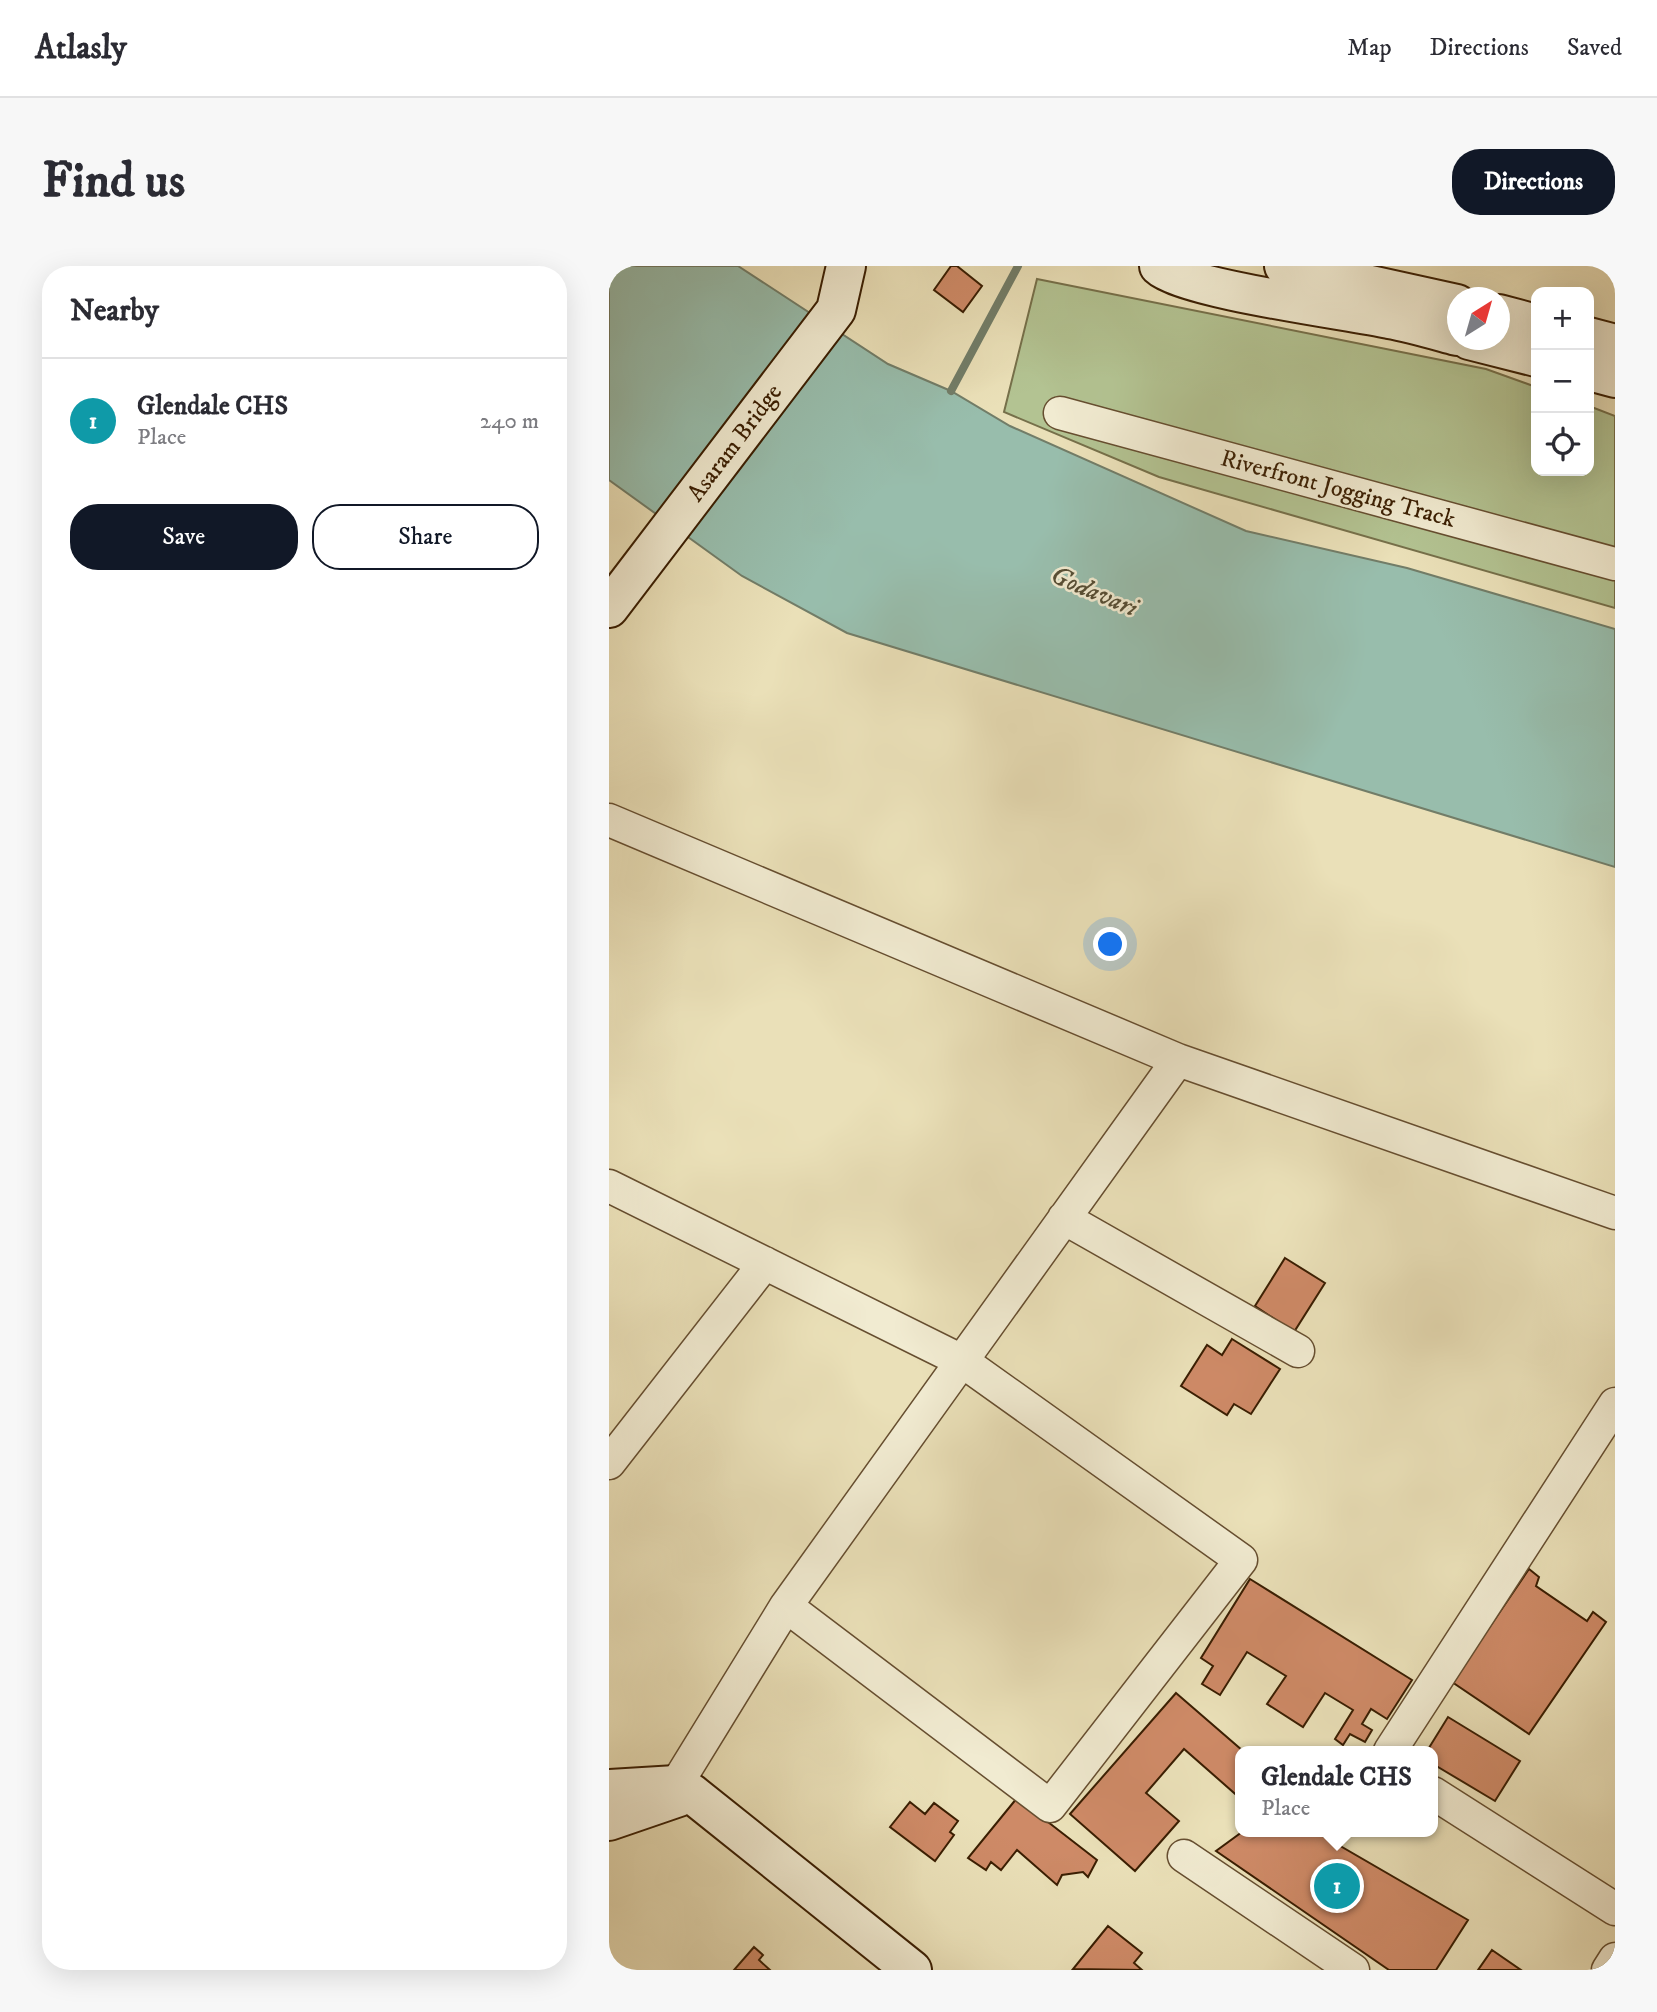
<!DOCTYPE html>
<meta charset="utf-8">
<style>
:root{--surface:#fff;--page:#f7f7f7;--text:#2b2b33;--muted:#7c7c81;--line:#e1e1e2;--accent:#111827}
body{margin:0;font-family:"IM FELL DW Pica",serif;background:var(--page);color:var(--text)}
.controls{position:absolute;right:21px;top:21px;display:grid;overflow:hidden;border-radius:14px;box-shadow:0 7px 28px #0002}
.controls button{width:63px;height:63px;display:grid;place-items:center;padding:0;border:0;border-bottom:2px solid var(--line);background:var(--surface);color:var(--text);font:35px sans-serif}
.compass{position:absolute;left:838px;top:21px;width:63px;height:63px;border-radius:50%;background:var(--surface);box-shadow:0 7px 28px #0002;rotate:37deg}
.you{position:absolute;left:502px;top:679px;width:24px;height:24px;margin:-18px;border:5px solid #fff;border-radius:50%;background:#1a73e8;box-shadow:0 0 0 10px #1a73e833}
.badge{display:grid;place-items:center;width:46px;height:46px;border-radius:50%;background:var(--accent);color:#fff;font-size:23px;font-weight:700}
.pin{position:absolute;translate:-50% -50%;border:4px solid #fff;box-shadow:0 2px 7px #0006}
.popup{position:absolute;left:626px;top:1480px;width:203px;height:91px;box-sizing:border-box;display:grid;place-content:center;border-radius:14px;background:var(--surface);filter:drop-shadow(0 2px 5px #0005);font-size:23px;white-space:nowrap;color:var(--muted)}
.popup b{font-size:26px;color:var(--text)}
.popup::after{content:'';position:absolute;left:50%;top:100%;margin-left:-14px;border:14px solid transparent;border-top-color:var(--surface)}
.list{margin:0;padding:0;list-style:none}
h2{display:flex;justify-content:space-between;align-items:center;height:91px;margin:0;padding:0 28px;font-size:30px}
h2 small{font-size:23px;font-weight:400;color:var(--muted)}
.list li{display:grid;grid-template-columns:46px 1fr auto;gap:21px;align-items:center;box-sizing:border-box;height:126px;padding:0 28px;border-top:2px solid var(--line)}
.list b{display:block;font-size:26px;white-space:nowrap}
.list p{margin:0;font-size:23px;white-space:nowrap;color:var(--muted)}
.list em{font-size:23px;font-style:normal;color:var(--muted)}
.actions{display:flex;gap:14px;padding:21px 28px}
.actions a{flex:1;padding:16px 0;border:2px solid var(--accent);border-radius:28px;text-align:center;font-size:24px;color:var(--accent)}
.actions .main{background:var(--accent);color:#fff}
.icon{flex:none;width:38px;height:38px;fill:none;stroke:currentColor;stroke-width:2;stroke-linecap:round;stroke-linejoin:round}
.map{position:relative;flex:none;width:1006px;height:1704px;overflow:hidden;border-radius:28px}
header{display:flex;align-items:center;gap:42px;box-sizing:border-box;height:98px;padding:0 35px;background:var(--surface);border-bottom:2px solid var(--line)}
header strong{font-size:33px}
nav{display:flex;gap:38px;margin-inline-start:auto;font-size:24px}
.intro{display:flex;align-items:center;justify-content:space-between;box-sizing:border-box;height:168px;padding:0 42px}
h1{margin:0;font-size:49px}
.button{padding:18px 32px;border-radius:28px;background:var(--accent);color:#fff;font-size:24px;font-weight:700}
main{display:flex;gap:42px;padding:0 42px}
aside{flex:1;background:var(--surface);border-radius:28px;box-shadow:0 7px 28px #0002}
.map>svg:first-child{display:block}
.green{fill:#b3c392;stroke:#76704a;stroke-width:2}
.water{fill:#98bdac;stroke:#727d68;stroke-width:2}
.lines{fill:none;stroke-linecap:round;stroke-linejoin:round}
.stream{stroke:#727d68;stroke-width:8}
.building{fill:#ce8a67;stroke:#3a1e02;stroke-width:2}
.street-casing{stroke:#664e30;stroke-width:35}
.secondary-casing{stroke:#3a1e02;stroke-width:42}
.street{stroke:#f1ebd1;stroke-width:32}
.secondary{stroke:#f1ebd1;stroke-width:38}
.labels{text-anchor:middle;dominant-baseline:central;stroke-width:5;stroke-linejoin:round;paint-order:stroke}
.street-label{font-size:24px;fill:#3a1e02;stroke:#f1ebd1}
.water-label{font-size:26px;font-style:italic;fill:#564e35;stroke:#f1ebd1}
</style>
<header>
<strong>Atlasly</strong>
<nav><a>Map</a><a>Directions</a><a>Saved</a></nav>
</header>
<div class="intro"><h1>Find us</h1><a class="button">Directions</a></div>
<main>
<aside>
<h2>Nearby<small></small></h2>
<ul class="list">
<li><span class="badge" style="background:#0f9aa8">1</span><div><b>Glendale CHS</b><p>Place</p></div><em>240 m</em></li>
</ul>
<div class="actions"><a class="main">Save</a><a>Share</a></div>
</aside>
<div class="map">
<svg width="1006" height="1704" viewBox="0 0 1006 1704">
<rect width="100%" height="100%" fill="#eae0b8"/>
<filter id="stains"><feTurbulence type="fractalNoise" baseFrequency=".00286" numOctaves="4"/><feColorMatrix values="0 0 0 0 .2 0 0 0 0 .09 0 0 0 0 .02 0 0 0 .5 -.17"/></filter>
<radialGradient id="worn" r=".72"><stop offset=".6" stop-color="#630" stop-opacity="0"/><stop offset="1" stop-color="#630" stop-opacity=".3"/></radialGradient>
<path class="green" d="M428 13 877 103 927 121V205H980V140L1006 150V342L550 211 395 146Z"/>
<path class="water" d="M0 0H129L279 98 342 125 401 160 637 265 798 302 1006 363V601L238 367 133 310 0 214Z"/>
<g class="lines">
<path class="stream" d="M342 125 409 0"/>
</g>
<path class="building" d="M342 0H348L373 20 354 46 325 24Z
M676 992 716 1017 685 1066 646 1040Z
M623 1073 671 1103 642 1148 625 1138 618 1149 572 1120 598 1079 613 1089Z
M920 1303 930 1311 927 1320 978 1355 984 1346 997 1356 920 1468 843 1416Z
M641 1313 803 1414 778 1453 762 1443 753 1458 763 1464 756 1476 741 1468 734 1479 726 1473 744 1444 716 1427 694 1461 658 1438 677 1410 638 1386 611 1429 593 1418 604 1400 592 1392Z
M567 1427 634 1485 632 1533 575 1483 537 1527 570 1555 526 1605 461 1548Z
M839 1451 911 1495 886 1535 824 1498V1485H818Z
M408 1532 488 1594 479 1611 474 1606 453 1609 448 1619 408 1584 392 1604 382 1596 377 1604 359 1592Z
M301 1536 316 1548 325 1537 349 1555 341 1566 345 1569 326 1595 281 1561Z
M633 1566H707L859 1654 827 1704H780L607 1585Z
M499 1660 533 1687 525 1697 533 1704 464 1703Z
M145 1681 154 1689 150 1694 161 1704H125Z
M883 1684 912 1704H869Z"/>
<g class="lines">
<defs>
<path id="street" d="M451 147 1006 298
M0 554 569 794 177 1340 67 1519
M569 794 1006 947
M0 920 353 1095 632 1294 441 1540 177 1340
M455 952 689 1085
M0 1197 156 997
M781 1485 1006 1138
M824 1527 1006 1643
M575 1590 744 1704
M999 1704 1006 1693"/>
<path id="secondary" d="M550 0C574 23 738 44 780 53 803 57 826 64 848 70
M675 0 848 38
M890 48 927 58
M980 71 1006 78
M860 74 927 91
M980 105 1006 112
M0 342 227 44 237 0
M0 1523 67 1519 82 1527 303 1704
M0 1555 70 1531"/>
</defs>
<use href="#street" class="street-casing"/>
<use href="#secondary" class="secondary-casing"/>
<use href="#street" class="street"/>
<use href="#secondary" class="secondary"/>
</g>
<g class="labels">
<g class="street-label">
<text transform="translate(126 177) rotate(-53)">Asaram Bridge</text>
<text transform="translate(729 223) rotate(15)">Riverfront Jogging Track</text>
</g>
<g class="water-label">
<text transform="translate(485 326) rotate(23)">Godavari</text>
</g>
</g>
<rect width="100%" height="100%" filter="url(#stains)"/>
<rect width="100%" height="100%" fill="url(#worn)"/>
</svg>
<div class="controls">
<button>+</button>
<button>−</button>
<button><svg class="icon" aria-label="locate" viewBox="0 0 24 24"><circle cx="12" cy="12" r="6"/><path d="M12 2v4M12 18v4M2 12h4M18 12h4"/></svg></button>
</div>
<svg class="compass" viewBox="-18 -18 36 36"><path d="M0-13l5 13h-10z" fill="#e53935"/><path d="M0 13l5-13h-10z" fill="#7c7c81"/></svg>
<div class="you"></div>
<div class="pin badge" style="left:728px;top:1620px;background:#0f9aa8">1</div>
<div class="popup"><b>Glendale CHS</b>Place</div>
</div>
</main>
